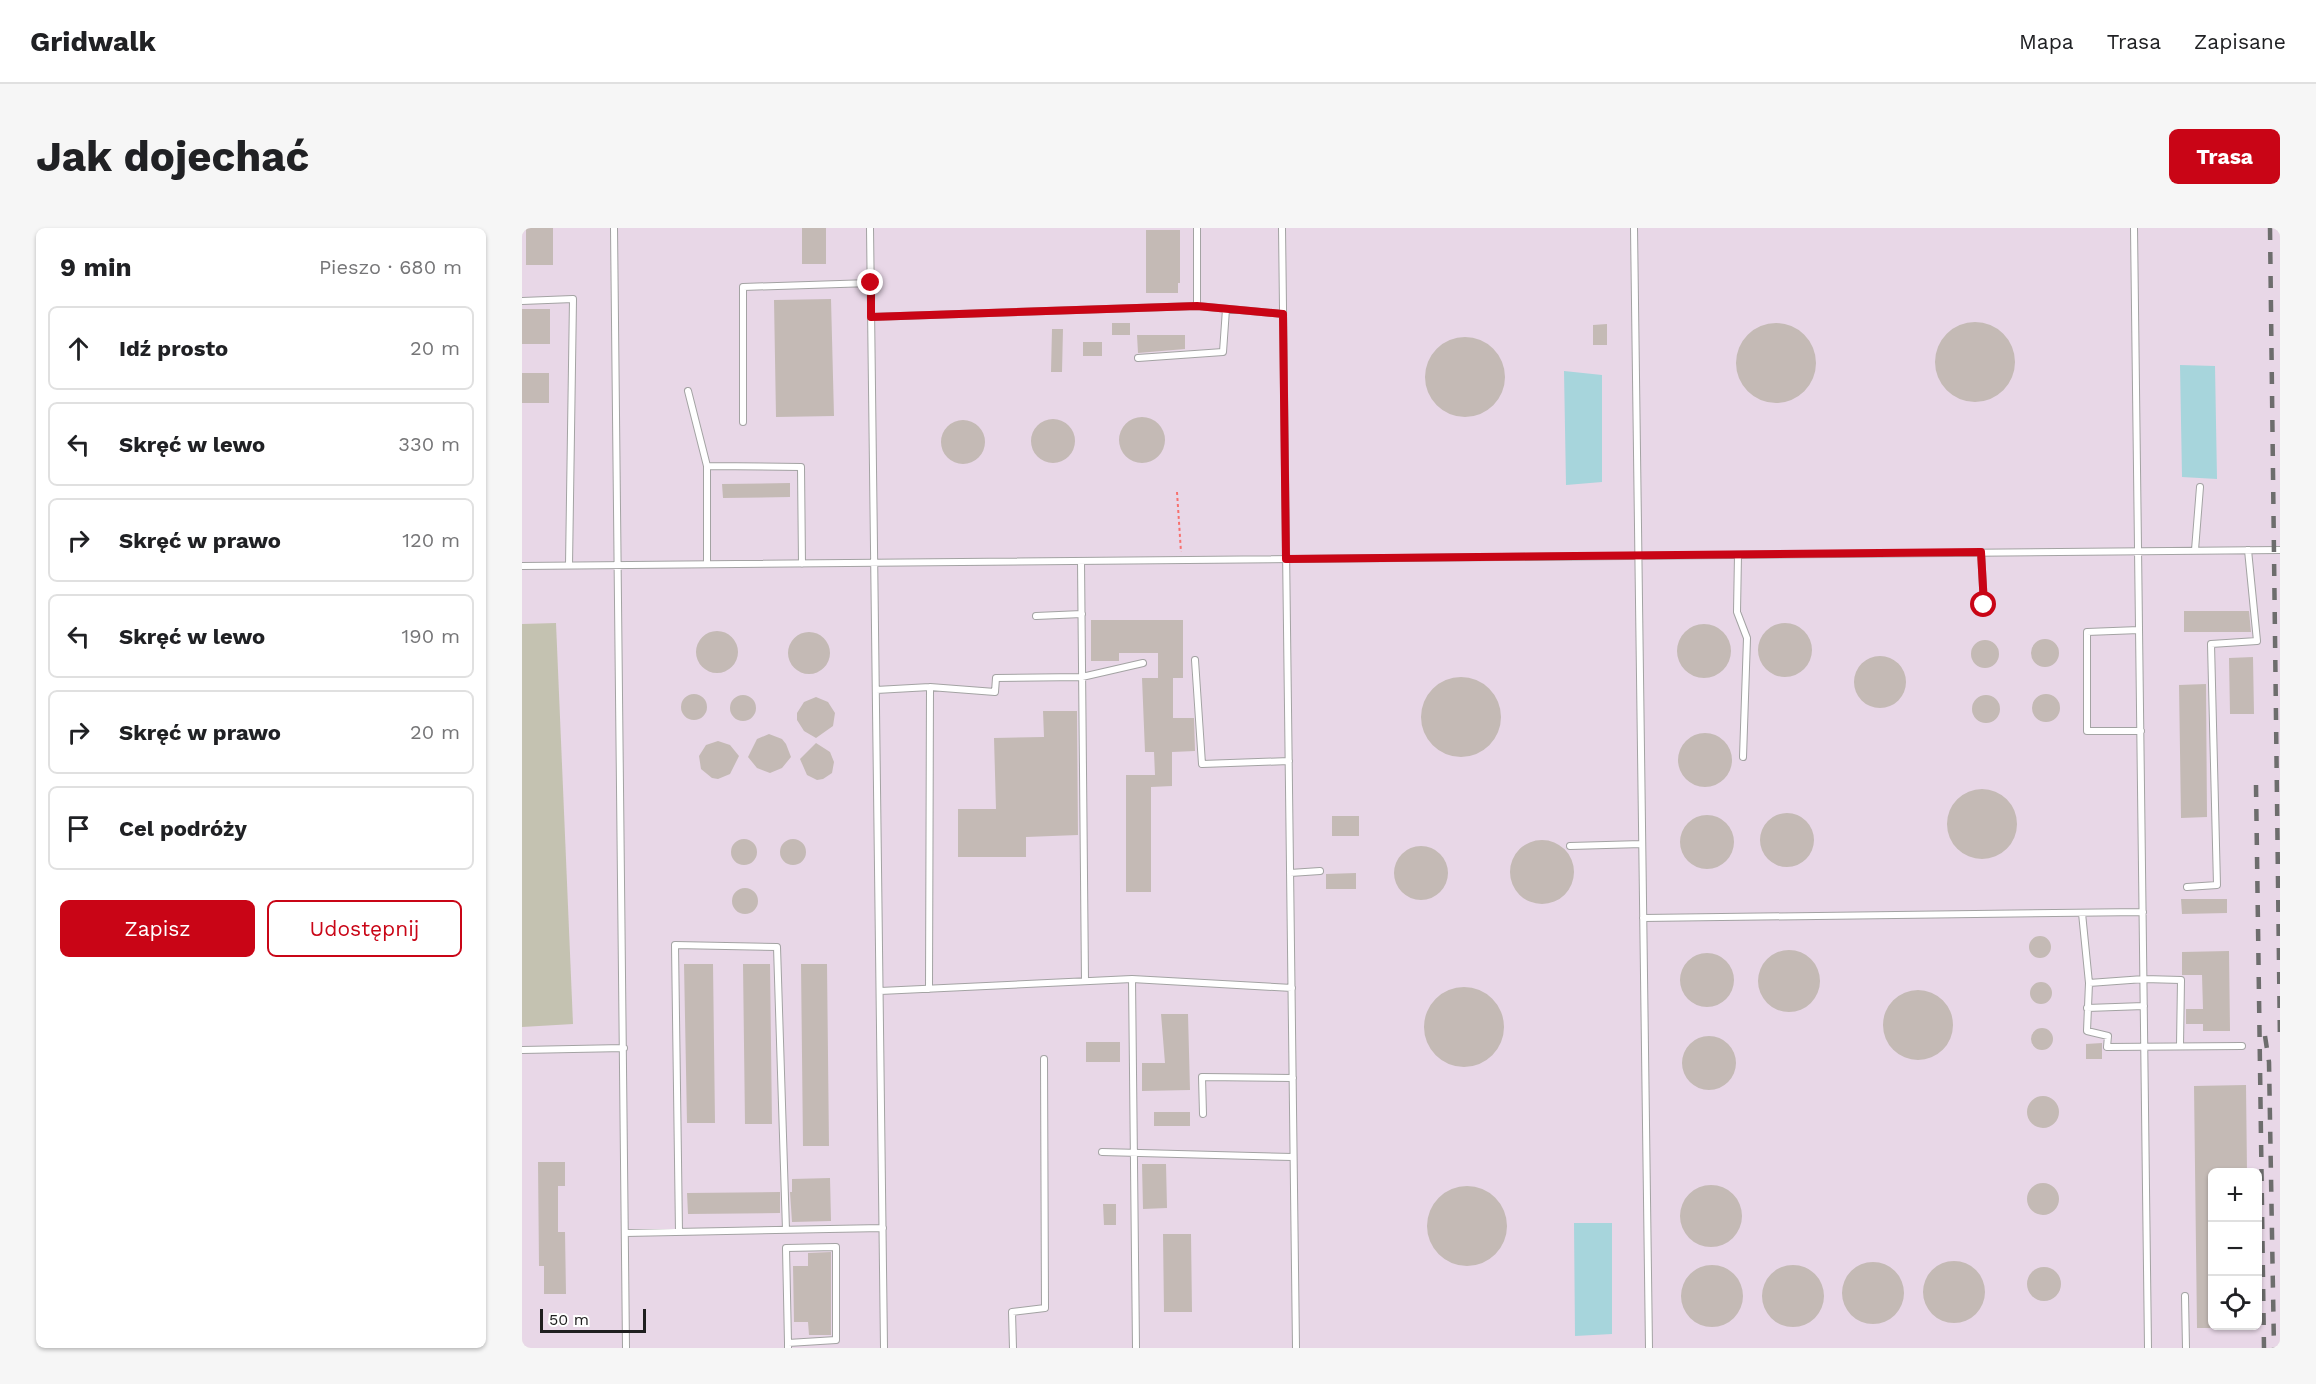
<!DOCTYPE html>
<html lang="pl">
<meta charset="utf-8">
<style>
:root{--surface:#fff;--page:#f6f6f6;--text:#202124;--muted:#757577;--line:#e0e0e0;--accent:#c90516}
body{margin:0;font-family:"Work Sans",sans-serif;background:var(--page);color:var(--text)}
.controls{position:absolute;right:18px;bottom:18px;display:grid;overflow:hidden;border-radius:9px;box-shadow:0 2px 4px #0004}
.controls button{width:54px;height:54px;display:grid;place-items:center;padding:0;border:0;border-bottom:2px solid var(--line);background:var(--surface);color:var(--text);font:30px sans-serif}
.scale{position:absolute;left:18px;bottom:15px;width:106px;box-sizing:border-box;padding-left:6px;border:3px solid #1f1f1f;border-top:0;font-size:16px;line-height:21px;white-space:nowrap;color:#1f1f1f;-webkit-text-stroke:4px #fff;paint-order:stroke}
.stop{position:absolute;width:18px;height:18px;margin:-14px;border:4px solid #c90516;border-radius:50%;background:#fff}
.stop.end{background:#c90516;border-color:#fff;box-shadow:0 2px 6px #0008}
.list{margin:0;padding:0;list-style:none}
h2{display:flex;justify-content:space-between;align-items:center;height:78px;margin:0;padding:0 24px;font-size:26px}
h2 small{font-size:20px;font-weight:400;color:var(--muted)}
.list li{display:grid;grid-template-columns:39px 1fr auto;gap:18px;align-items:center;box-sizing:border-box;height:84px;margin:0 12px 12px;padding:0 12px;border:2px solid var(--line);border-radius:9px}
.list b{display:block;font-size:22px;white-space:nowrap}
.list em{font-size:20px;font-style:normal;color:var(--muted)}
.actions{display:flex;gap:12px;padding:18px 24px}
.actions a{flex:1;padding:14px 0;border:2px solid var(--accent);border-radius:9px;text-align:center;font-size:21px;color:var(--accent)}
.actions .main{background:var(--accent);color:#fff}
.icon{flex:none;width:33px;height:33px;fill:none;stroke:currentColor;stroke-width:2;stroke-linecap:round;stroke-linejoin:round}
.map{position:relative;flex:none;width:1758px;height:1120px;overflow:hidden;border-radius:9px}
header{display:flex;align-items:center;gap:36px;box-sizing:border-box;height:84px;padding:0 30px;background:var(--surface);border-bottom:2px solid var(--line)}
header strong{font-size:28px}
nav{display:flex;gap:33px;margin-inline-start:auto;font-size:21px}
.intro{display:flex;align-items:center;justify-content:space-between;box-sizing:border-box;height:144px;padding:0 36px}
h1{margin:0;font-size:42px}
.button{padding:15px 27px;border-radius:9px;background:var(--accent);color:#fff;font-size:21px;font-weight:700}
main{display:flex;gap:36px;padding:0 36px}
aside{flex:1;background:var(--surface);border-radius:9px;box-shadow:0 2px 4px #0004}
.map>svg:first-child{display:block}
.industrial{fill:#e8d7e7;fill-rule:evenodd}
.construction{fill:#c4c2b1}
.water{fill:#a7d5dc}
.building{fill:#c4bab5}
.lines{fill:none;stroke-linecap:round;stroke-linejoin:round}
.service-casing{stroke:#a3a3a3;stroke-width:8}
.path{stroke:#f7716f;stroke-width:2;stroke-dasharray:3 3;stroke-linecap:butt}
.service{stroke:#fff;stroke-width:6}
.rail{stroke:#6d6d6d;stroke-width:4.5;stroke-dasharray:12 12;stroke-linecap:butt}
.route{stroke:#c90516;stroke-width:8}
</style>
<header>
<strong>Gridwalk</strong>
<nav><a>Mapa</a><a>Trasa</a><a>Zapisane</a></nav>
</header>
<div class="intro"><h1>Jak dojechać</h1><a class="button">Trasa</a></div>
<main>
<aside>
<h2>9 min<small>Pieszo · 680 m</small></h2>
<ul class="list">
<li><svg class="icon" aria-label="ahead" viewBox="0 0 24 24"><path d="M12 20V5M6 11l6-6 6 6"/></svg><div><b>Idź prosto</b></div><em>20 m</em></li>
<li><svg class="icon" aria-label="left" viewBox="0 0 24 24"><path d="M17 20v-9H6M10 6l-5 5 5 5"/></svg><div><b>Skręć w lewo</b></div><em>330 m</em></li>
<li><svg class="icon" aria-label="right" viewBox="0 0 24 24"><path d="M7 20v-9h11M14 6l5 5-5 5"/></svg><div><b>Skręć w prawo</b></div><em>120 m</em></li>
<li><svg class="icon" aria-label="left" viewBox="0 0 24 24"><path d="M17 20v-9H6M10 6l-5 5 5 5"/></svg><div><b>Skręć w lewo</b></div><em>190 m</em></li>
<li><svg class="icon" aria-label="right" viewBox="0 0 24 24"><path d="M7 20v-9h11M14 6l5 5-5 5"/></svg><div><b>Skręć w prawo</b></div><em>20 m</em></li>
<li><svg class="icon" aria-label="arrive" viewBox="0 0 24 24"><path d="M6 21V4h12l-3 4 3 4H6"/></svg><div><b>Cel podróży</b></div></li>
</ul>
<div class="actions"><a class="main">Zapisz</a><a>Udostępnij</a></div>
</aside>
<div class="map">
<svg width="1758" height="1120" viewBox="0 0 1758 1120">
<rect width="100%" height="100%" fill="#efebe5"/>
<path class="industrial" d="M0 0H1758V1120H0ZM1690 944H1736V1098H1690Z"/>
<path class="construction" d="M34 395 51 796 0 799V396Z"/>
<path class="water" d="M1658 137 1693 138 1695 251 1660 249Z
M1042 143 1080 147V254L1044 257Z
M1052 995H1090V1106L1053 1108Z"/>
<path class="building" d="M4 0H31V37H4Z
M280 0H304V36H280Z
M624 2H658V55H656V65H624Z
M309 71 312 188 254 189 252 72Z
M0 81H28V116H0Z
M1413 134a40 40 0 1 1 80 0a40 40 0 1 1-80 0Z
M1214 135a40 40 0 1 1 80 0a40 40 0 1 1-80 0Z
M590 95H608V107H590Z
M1085 96V117H1071V97Z
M530 101H541L540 144H529Z
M615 107H663V121L616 125Z
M903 149a40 40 0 1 1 80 0a40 40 0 1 1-80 0Z
M561 114H580V128H561Z
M0 145H27V175H0Z
M597 212a23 23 0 1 1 46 0a23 23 0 1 1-46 0Z
M509 213a22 22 0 1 1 44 0a22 22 0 1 1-44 0Z
M419 214a22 22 0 1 1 44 0a22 22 0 1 1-44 0Z
M268 255V269L201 270 200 256Z
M1662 383H1727L1729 404H1662Z
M569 392H661V450H651V490H672L673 523 650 524V558L629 559V664H604V547H633L632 524H623L620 450H636V425H597V433H569Z
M1236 422a27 27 0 1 1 54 0a27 27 0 1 1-54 0Z
M1155 423a27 27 0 1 1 54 0a27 27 0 1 1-54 0Z
M174 424a21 21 0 1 1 42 0a21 21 0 1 1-42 0Z
M266 425a21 21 0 1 1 42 0a21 21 0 1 1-42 0Z
M1509 425a14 14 0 1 1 28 0a14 14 0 1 1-28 0Z
M1449 426a14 14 0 1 1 28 0a14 14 0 1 1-28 0Z
M1332 454a26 26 0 1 1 52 0a26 26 0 1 1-52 0Z
M1731 429 1732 486H1708L1707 430Z
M899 489a40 40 0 1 1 80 0a40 40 0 1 1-80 0Z
M1684 456 1685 589 1659 590 1657 457Z
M159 479a13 13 0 1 1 26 0a13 13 0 1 1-26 0Z
M1510 480a14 14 0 1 1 28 0a14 14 0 1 1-28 0Z
M1450 481a14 14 0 1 1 28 0a14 14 0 1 1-28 0Z
M208 480a13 13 0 1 1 26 0a13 13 0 1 1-26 0Z
M294 469 306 474 313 485 311 498 294 510 282 503 275 492V485L282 474Z
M521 483H555L556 607 504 609V629H436V581H474L472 510 522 509Z
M1156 532a27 27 0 1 1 54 0a27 27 0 1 1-54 0Z
M247 506 260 511 264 516 269 529 260 540 248 545 235 540 226 529 235 511Z
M196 513 208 517 217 528 208 546 196 551 190 550 179 541 177 528 184 517Z
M294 515 308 524 312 534 310 545 301 551 295 552 285 547 278 531Z
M1425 596a35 35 0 1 1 70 0a35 35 0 1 1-70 0Z
M1238 612a27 27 0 1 1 54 0a27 27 0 1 1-54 0Z
M1158 614a27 27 0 1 1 54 0a27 27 0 1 1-54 0Z
M810 588H837V608H810Z
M209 624a13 13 0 1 1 26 0a13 13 0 1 1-26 0Z
M258 624a13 13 0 1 1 26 0a13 13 0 1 1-26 0Z
M988 644a32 32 0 1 1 64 0a32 32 0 1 1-64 0Z
M872 645a27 27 0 1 1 54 0a27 27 0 1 1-54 0Z
M834 645V661H804V646Z
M210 673a13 13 0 1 1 26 0a13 13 0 1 1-26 0Z
M1659 671H1705V685L1660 686Z
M1507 719a11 11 0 1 1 22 0a11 11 0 1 1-22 0Z
M1236 753a31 31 0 1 1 62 0a31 31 0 1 1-62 0Z
M1707 723 1708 803H1681V796H1664V781H1681L1680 747H1660V724Z
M1158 752a27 27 0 1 1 54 0a27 27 0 1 1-54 0Z
M162 736H191L193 895H165Z
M221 736H248L250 896H223Z
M279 736H305L307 918H281Z
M1508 765a11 11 0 1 1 22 0a11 11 0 1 1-22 0Z
M902 799a40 40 0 1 1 80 0a40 40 0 1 1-80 0Z
M1361 797a35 35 0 1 1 70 0a35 35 0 1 1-70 0Z
M639 786H666L668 862 620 863V835H643Z
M1509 811a11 11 0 1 1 22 0a11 11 0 1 1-22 0Z
M1160 835a27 27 0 1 1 54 0a27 27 0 1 1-54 0Z
M564 814H598V834H564Z
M1580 815V831H1564V816Z
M1724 857 1725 945H1690V1100H1675L1672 858Z
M1505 884a16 16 0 1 1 32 0a16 16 0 1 1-32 0Z
M632 884H668V898H632Z
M16 934H43V958H36V1004H43L44 1066H22V1038H17Z
M620 936H644L645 980 621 981Z
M308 950 309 993 270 994 268 964H270V951Z
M1505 971a16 16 0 1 1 32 0a16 16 0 1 1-32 0Z
M1158 988a31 31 0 1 1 62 0a31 31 0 1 1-62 0Z
M905 998a40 40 0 1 1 80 0a40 40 0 1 1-80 0Z
M258 964V985L166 986 165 965Z
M581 976H594V997H582Z
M641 1006H669L670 1084H642Z
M309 1024V1107H287L286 1094H272L271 1038H286V1025Z
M1401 1064a31 31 0 1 1 62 0a31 31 0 1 1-62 0Z
M1320 1065a31 31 0 1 1 62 0a31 31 0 1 1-62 0Z
M1159 1068a31 31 0 1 1 62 0a31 31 0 1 1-62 0Z
M1240 1068a31 31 0 1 1 62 0a31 31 0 1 1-62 0Z
M1505 1056a17 17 0 1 1 34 0a17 17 0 1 1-34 0Z"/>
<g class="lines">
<defs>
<path id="service" d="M92 0 104 1120
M348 0 362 1120
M675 0V78L761 86
M760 0 774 1120
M1112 0 1127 1120
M1612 0 1626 1120
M0 73 51 71 47 337
M349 89 675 78
M616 130 701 124 704 81
M166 163 185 238
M221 194V59L349 55
M1673 322 1678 259
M1459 324 1462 377
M1216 327 1215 384 1225 410 1221 529
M559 333 563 753
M185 336V238L279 239 280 336
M0 338 1758 322
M514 388 560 386
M1617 402 1565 404V503H1619
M673 432 680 536 767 533
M408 459 473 464 474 450 560 449 621 435
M354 462 408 459 407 761
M1048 618 1120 616
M768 645 798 643
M1665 659 1695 657 1689 416 1735 413 1726 322
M1560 685 1567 755 1622 751 1659 752 1658 818
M1121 690 1621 684
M610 751 770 760
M1567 755 1565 803 1586 808 1585 819 1720 818
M358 763 610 751 614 1120
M1565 780 1622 778
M0 822 102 820
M681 886 680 849 771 850
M580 924 771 929
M157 1004 153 717 255 719 264 1002
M103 1005 361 1000
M1663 1068 1664 1120
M266 1115 314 1112V1019L264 1020 266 1115V1120
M491 1120 490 1084 523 1080 522 831"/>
</defs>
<use href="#service" class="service-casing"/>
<path class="path" d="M655 264 659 324"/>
<use href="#service" class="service"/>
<path class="rail" d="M1748 0 1758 815
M1734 557 1742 1120
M1743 808 1747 834 1752 1120"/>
</g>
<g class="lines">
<path class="route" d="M349 55V89L675 78 761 86 764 331 1459 324 1462 377"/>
</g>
</svg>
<div class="controls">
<button>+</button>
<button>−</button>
<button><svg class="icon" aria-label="locate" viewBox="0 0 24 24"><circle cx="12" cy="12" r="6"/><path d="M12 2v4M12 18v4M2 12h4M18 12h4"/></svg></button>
</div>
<div class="scale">50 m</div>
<div class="stop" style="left:1462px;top:377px"></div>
<div class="stop end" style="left:349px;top:55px"></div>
</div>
</main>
